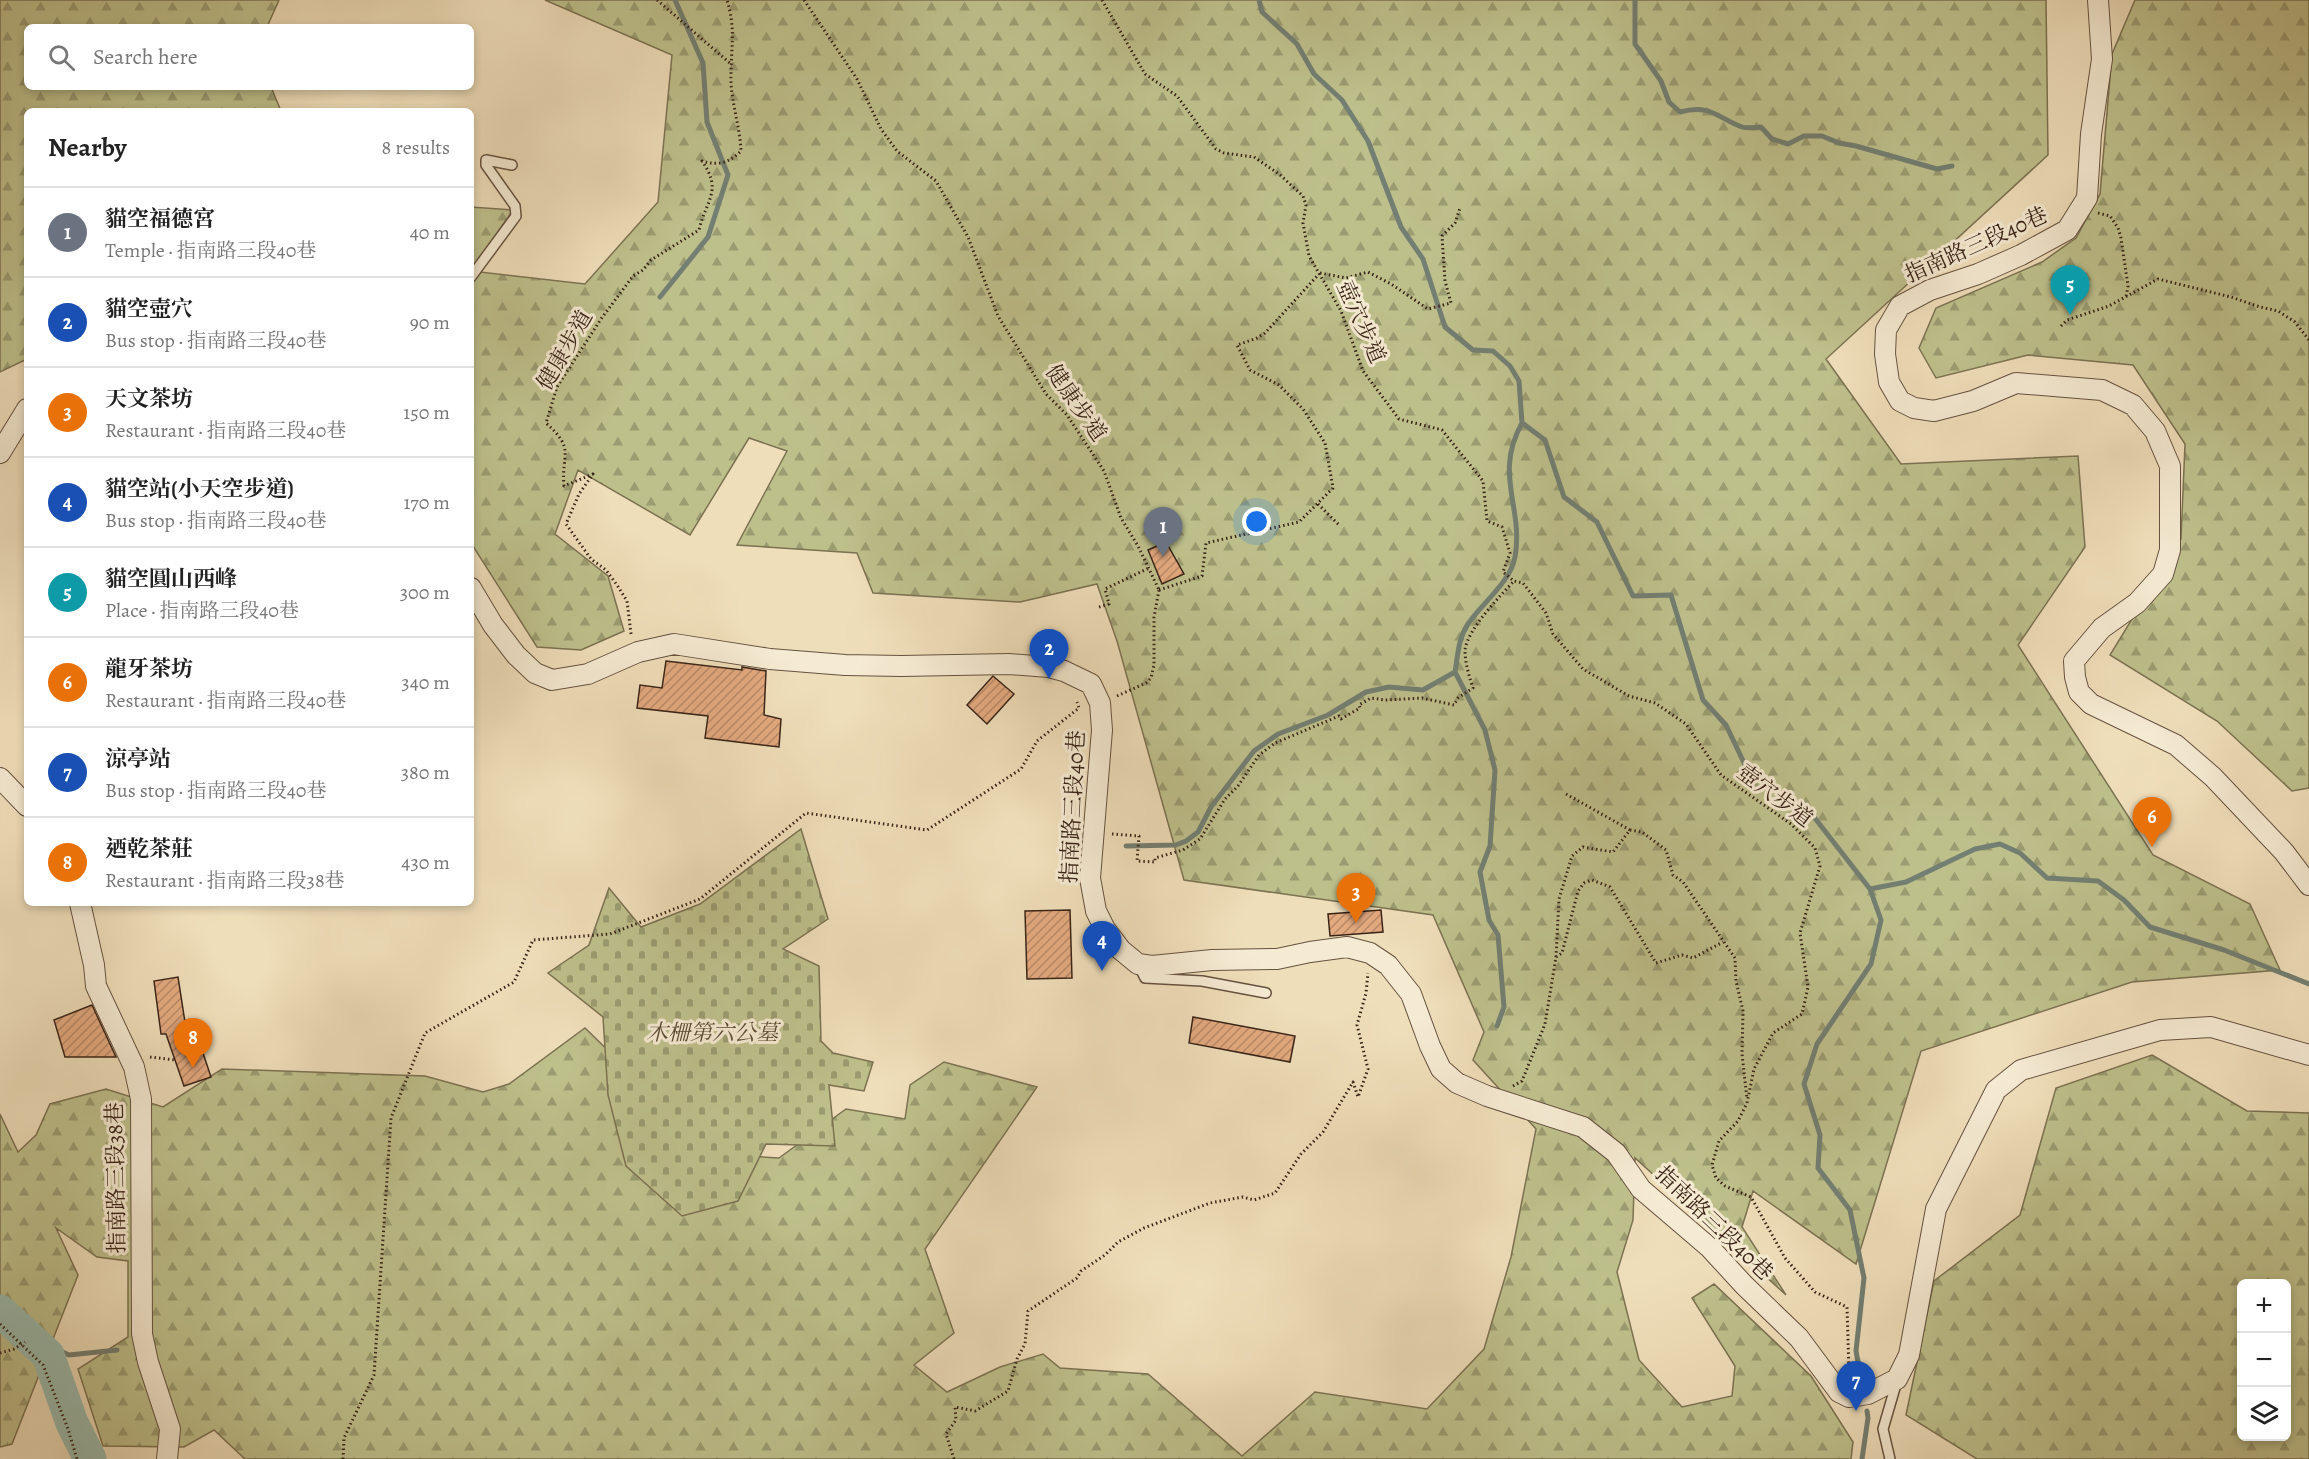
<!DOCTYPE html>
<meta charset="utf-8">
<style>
:root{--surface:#fff;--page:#f6f6f6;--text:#222;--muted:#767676;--line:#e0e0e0;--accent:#8f2418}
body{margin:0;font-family:Alegreya,"Noto Serif TC",serif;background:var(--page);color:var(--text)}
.controls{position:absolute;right:18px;bottom:18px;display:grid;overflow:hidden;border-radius:9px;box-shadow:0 3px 9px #0003}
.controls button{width:54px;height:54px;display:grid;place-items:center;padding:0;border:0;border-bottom:2px solid var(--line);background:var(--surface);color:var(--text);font:30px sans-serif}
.you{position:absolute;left:1257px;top:522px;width:21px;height:21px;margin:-15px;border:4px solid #fff;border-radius:50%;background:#1a73e8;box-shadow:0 0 0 9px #1a73e833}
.badge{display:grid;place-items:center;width:39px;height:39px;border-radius:50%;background:var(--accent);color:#fff;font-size:20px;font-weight:700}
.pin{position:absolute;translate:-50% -50px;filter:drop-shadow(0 2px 3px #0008)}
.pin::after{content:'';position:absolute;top:32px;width:21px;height:18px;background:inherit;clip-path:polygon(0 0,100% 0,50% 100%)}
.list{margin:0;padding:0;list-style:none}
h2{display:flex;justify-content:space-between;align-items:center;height:78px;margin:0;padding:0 24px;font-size:26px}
h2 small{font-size:20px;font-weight:400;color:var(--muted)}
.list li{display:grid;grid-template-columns:39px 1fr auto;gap:18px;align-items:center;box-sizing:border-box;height:90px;padding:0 24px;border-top:2px solid var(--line)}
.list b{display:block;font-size:22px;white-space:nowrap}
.list p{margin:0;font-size:20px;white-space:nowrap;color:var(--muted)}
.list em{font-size:20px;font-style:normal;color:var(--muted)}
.icon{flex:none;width:33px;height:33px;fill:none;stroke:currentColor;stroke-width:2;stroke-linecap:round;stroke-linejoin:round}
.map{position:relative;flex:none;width:2309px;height:1459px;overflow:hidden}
.search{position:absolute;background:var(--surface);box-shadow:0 3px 9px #0003;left:24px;top:24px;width:450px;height:66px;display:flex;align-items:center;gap:15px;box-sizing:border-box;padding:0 21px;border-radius:9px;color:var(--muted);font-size:22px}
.panel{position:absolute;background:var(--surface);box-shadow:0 3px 9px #0003;left:24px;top:108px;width:450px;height:798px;border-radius:9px}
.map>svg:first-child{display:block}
.forest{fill:url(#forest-firs);stroke:#7c7252;stroke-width:1.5;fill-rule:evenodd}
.cemetery{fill:url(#cemetery-stones);stroke:#7c7252;stroke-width:1.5}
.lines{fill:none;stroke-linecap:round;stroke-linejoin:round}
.stream{stroke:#737f72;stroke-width:5}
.river{stroke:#9abcaf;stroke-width:33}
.building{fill:url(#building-hatch);stroke:#392417;stroke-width:1.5}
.lane-casing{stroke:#665240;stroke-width:12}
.street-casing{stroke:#665240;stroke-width:22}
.path{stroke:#392417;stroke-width:3;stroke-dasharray:1.5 3;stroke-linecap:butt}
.lane{stroke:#f5ead2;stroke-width:9}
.street{stroke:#f5ead2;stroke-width:20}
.labels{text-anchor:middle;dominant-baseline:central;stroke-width:6;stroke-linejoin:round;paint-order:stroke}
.street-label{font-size:22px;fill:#392417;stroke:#f5ead2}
.park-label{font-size:22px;font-style:italic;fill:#5a4b34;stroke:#f5ead2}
</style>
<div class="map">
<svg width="2309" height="1459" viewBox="0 0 2309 1459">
<defs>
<pattern id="forest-firs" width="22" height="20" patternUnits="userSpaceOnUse" patternTransform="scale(1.5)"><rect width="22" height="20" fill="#bec08c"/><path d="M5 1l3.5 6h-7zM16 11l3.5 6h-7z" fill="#9b9c71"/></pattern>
<pattern id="cemetery-stones" width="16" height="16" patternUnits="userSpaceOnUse" patternTransform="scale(1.5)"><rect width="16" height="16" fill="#bec08c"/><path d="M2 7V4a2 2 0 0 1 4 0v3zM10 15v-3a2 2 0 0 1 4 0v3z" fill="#9b9c71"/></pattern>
<pattern id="building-hatch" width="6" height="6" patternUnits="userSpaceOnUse" patternTransform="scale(1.5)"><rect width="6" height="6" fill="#e3a97f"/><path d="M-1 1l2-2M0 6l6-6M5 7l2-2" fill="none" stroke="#b98967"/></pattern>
</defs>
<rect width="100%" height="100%" fill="#efdeba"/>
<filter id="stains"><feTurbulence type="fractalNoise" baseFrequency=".00333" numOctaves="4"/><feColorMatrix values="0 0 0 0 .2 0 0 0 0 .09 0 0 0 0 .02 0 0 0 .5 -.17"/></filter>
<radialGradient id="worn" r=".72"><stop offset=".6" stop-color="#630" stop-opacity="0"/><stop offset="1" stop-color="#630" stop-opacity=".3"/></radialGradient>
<path class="forest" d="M0 0H279L267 27H27V87H271L281 111H27V359L0 372Z
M545 0H2046L2048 155 1826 359 1901 464 2078 456 2085 547 2018 645 2153 855 2250 904 2280 970 2132 982 1921 1051 1856 1264 1753 1191 1742 1227 1786 1295 1635 1158 1633 1220 1617 1272 1639 1360 1682 1407 1732 1396 1735 1366 1692 1298 1714 1284 1811 1376 1853 1442 1851 1459H245L214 1430 184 1447 103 1446 78 1369 128 1337V1261L97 1257 56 1228 78 1275 12 1444 0 1447V1114L18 1152 36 1135 50 1104 106 1089 163 1107 222 1069 425 1076 483 1092 509 1084 585 1028 624 1066 702 1153 779 1158 846 1109 905 1119 910 1085 944 1062 1037 1087 925 1249 954 1333 914 1365 947 1392 1000 1367 1043 1354 1060 1368 1148 1374 1242 1456 1315 1392 1427 1409 1484 1349 1511 1257 1536 1129 1473 1060 1484 1032 1433 915 1184 880 1117 641 1097 584 1020 602 873 593 857 553 737 545 787 451 749 438 690 535 578 470 555 534 608 576 624 631 581 650 537 647 471 543V207L513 210 471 271 585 284 658 202 672 55Z
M2135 0H2309V788L2292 791 2217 721 2110 655 2181 539 2185 444 2133 365 2028 355 1936 378 1919 348 1936 308 2042 262 2076 238 2100 194 2112 54Z
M2152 1055 2247 1111 2309 1113V1459H1977L1906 1415 1934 1281 2020 1215 2056 1088ZM2242 1284H2286V1436H2242Z"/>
<path class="cemetery" d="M801 829 828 919 783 949 819 966 821 1041 833 1053 873 1062 864 1091 829 1085 835 1146 766 1144 738 1201 682 1216 626 1166 608 1095 603 1017 548 973 589 945 609 888 641 927 700 904Z"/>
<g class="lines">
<path class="stream" d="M1259 0 1262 12 1297 44 1314 74 1342 100 1368 141 1401 227 1423 259 1445 327 1473 350 1493 351 1510 366 1519 381 1522 423 1545 440 1564 497 1597 522 1633 596 1671 595 1703 700 1726 725 1746 767 1814 817 1870 889 1881 920 1871 964 1817 1044 1804 1084 1820 1135 1818 1168 1850 1210 1864 1278 1856 1351 1861 1378
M1635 0V44L1661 81 1669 102 1680 112C1711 104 1716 117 1742 127 1748 129 1755 127 1761 127L1772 139 1788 144 1804 136H1822L1839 143 1856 146 1937 169 1952 166
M660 297 708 237 728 175 707 122 703 63 675 0
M1455 672 1485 730 1495 770 1490 846 1480 872 1489 920 1498 935 1504 1007 1497 1026
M1126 846 1176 845 1186 841 1198 832 1211 807 1254 751 1278 734 1328 715 1366 692 1389 687 1423 690 1455 672C1458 655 1458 639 1468 624 1482 603 1510 583 1515 557 1524 507 1493 475 1522 423
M1870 889 1906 882 1975 849 2000 844 2020 853 2047 878 2098 881 2124 900 2150 927 2224 950 2309 984
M29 1337 69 1355 117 1350
M1862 1459 1868 1418 1867 1411"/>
<path class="river" d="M0 1311 48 1355 72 1423 90 1459"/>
</g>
<path class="building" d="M1166 542 1184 574 1162 584 1148 550Z
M666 661 742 670V667L766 671 764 715 781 719 779 747 705 738 708 716 637 708 640 685 662 688Z
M993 676 1014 694 987 724 967 705Z
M1070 910 1072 978 1027 979 1025 911Z
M1381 910 1383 932 1330 936 1328 914Z
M178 977 189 1048 200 1044 211 1077 184 1086 166 1034H161L154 981Z
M92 1005 116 1057H65L54 1020Z
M1193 1017 1295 1036 1290 1062 1189 1043Z"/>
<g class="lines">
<defs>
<path id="lane" d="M471 277 516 216 515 206 486 165V160L512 165
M1138 964 1145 978 1202 981 1266 993
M1890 1459 1883 1429 1897 1381"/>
<path id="street" d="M2098 0 2102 59 2091 134 2087 198 2067 230 2021 255 1978 274 1930 290 1900 306 1886 330 1885 354 1889 382 1900 401 1914 408 1934 411 1973 401 2016 383 2102 390 2133 405 2155 431 2170 466V550L2163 574 2137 603 2102 628 2074 661 2075 677 2079 692 2091 704 2176 745 2213 777 2284 852 2309 885
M0 453 27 409
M471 588 493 625 516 655 535 673 552 680 588 674 638 652 674 644 770 659 845 665 901 666 1009 664 1049 667 1064 671 1091 684 1100 703 1102 730 1090 878 1096 911 1105 929 1121 950 1138 964 1152 966 1212 960 1277 959 1310 952 1347 947 1370 953 1388 965 1411 994 1430 1046 1441 1069 1457 1083 1487 1096 1583 1127 1616 1153 1641 1189 1710 1248 1744 1285 1799 1338 1839 1392 1849 1397 1868 1394 1897 1379 1909 1355 1936 1209 1996 1090 2021 1070 2160 1030 2211 1027 2309 1055
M0 778 27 806
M80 903 94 965 96 986 134 1067 141 1099 142 1334 148 1362 170 1429 167 1459"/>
</defs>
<use href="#lane" class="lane-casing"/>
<use href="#street" class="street-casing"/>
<path class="path" d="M657 0 732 65
M804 0 857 79 881 129 897 151 936 181 968 237 998 316 1046 394 1067 415 1104 471 1121 518 1138 546 1159 590
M1102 0 1145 74 1177 96 1216 149 1224 153 1254 157 1279 174 1303 196 1306 205 1303 223 1309 256 1341 311 1363 371 1399 419 1442 430 1483 481 1487 521 1502 527 1510 553 1503 572 1514 581 1523 583 1546 613 1553 634 1583 669 1629 696 1655 703 1686 724 1721 775 1791 824 1815 848 1820 866 1800 933 1808 987 1802 1014 1773 1033 1754 1069 1747 1103 1738 1121 1719 1141 1712 1165 1716 1178 1725 1186 1751 1197 1785 1258 1815 1292 1847 1307 1849 1371
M2098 213 2110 216 2118 228 2121 238 2128 286 2126 297
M1320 273 1346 278 1368 272 1391 284 1428 309 1451 303 1445 281 1442 236 1455 223 1460 208
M2061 326 2067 320 2109 306 2158 279 2231 297 2260 307 2278 311 2295 322 2309 340
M1318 504 1339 525
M1159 590 1202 576 1206 543 1299 522 1333 488 1325 443 1303 409 1279 385 1250 370 1237 345 1257 338 1265 333 1319 274
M1099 607 1109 604 1105 589 1149 568
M631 634 627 601 617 585 606 570 591 559 566 524 579 494 593 474 564 486C561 453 576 450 546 423L557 387 601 319 633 276 643 270 651 260 699 230C706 200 723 191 702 161 718 166 729 163 741 151 740 126 730 98 731 76 731 46 736 30 727 0
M1117 696 1146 683 1151 678 1154 665V617L1159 590
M1566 794 1630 830
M1112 834 1139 836 1137 861 1155 862V858L1183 850 1200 839 1225 799 1238 786 1259 755 1275 743 1339 716 1341 719 1360 708 1359 705 1371 698 1385 700 1422 698 1454 705 1458 698 1473 688C1469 676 1465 663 1465 650 1467 630 1500 596 1514 581
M1556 957 1562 953 1578 891 1584 883 1592 880 1610 887 1656 963 1682 955 1693 958 1723 942
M150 1057 175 1060
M1513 1086 1522 1081 1545 1024 1556 957 1559 899 1572 856 1583 847 1613 852 1630 830 1642 832 1666 850 1673 875 1683 882 1735 958 1736 981 1743 1011 1742 1054 1747 1099
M0 1324 43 1365 68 1429 77 1459
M0 1353 14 1349 25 1342
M343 1459 344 1438 374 1375 391 1118 425 1033 514 982 533 940 610 934 700 899 806 813 927 830 1021 769 1037 741 1079 708 1077 702
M954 1459 946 1434 956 1420 955 1407 975 1411 1008 1391 1017 1359 1025 1344 1028 1311 1077 1278 1081 1271 1105 1255 1118 1242 1144 1228 1210 1203 1243 1197 1254 1200 1275 1193 1301 1154 1323 1132 1353 1082 1358 1097 1368 1069 1357 1025 1366 993 1368 973"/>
<use href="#lane" class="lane"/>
<use href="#street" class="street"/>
</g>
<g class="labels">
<g class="street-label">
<text transform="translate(1976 245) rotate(-24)">指南路三段40巷</text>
<text transform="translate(1361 322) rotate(66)">壺穴步道</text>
<text transform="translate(565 350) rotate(-60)">健康步道</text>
<text transform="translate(1076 403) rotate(55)">健康步道</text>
<text transform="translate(1775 796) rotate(37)">壺穴步道</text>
<text transform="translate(1073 807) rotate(-87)">指南路三段40巷</text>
<text transform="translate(116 1178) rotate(-91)">指南路三段38巷</text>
<text transform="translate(1714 1223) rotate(44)">指南路三段40巷</text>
</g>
<g class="park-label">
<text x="712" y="1033">木柵第六公墓</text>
</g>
</g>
<rect width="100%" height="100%" filter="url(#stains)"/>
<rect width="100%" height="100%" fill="url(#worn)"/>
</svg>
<div class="controls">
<button>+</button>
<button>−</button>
<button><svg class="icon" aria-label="layers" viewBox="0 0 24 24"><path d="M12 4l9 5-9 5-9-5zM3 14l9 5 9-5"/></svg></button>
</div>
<div class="you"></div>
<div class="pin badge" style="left:1163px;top:557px;background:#6b7280">1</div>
<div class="pin badge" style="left:1049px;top:679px;background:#1a4fb4">2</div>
<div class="pin badge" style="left:1356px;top:923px;background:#e8710a">3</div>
<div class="pin badge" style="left:1102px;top:971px;background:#1a4fb4">4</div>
<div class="pin badge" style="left:2070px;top:315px;background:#0f9aa8">5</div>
<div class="pin badge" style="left:2152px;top:847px;background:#e8710a">6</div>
<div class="pin badge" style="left:1856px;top:1411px;background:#1a4fb4">7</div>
<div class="pin badge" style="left:193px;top:1068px;background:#e8710a">8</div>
<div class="search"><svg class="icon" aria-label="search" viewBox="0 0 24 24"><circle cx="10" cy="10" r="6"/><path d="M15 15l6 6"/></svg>Search here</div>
<section class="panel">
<h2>Nearby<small>8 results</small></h2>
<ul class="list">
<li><span class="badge" style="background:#6b7280">1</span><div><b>貓空福德宮</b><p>Temple · 指南路三段40巷</p></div><em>40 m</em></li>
<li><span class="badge" style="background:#1a4fb4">2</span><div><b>貓空壺穴</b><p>Bus stop · 指南路三段40巷</p></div><em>90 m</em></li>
<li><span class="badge" style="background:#e8710a">3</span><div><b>天文茶坊</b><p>Restaurant · 指南路三段40巷</p></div><em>150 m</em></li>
<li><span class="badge" style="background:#1a4fb4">4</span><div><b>貓空站(小天空步道)</b><p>Bus stop · 指南路三段40巷</p></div><em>170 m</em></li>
<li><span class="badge" style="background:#0f9aa8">5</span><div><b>貓空圓山西峰</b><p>Place · 指南路三段40巷</p></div><em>300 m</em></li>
<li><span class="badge" style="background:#e8710a">6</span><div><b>龍牙茶坊</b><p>Restaurant · 指南路三段40巷</p></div><em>340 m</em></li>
<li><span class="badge" style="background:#1a4fb4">7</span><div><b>涼亭站</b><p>Bus stop · 指南路三段40巷</p></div><em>380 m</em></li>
<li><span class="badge" style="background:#e8710a">8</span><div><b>迺乾茶莊</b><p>Restaurant · 指南路三段38巷</p></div><em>430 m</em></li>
</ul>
</section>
</div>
